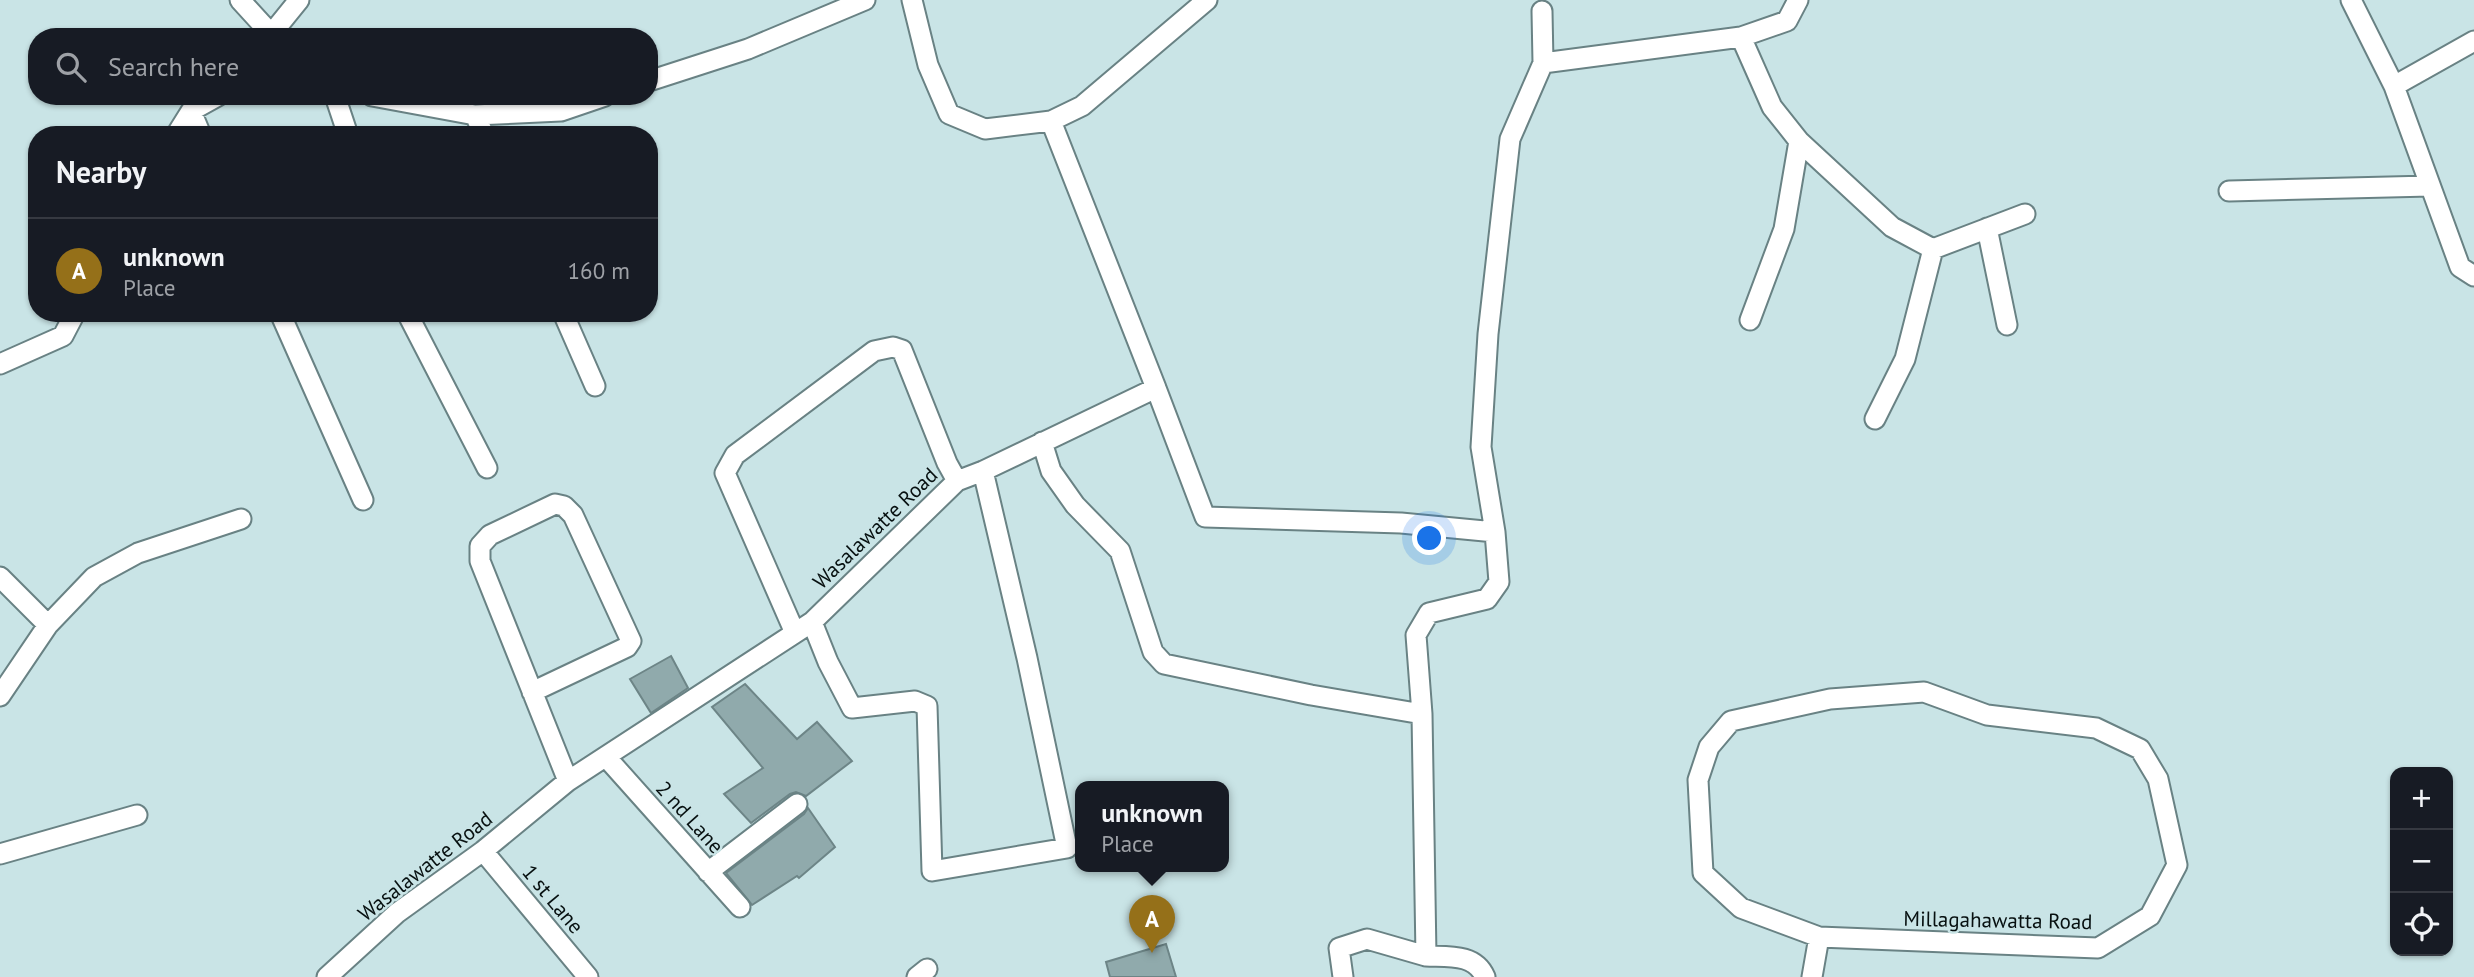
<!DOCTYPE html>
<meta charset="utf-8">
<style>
:root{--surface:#171b24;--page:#242831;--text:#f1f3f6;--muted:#9ea1a6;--line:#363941;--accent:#957019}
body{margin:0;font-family:"PT Sans",sans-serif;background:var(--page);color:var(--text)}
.controls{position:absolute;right:21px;bottom:21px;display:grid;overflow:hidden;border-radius:14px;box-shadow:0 2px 5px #0004}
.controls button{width:63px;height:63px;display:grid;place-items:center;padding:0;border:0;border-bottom:2px solid var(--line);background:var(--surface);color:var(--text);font:35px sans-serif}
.you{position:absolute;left:1430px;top:539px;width:24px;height:24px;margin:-18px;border:5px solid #fff;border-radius:50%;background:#1a73e8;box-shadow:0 0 0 10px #1a73e833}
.badge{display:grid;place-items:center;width:46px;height:46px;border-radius:50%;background:var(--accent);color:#fff;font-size:23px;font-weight:700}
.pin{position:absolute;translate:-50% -58px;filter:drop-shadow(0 2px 4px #0008)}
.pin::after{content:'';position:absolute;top:37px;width:24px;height:21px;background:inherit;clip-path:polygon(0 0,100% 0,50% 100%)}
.popup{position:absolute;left:1075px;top:781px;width:154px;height:91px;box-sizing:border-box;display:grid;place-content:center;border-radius:14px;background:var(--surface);filter:drop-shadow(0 2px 5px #0005);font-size:23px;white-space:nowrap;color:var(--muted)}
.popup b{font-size:26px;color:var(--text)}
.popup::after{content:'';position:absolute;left:50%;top:100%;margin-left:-14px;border:14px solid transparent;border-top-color:var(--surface)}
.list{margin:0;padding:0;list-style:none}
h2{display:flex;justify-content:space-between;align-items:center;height:91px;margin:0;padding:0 28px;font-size:30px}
h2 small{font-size:23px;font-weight:400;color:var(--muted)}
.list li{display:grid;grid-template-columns:46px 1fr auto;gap:21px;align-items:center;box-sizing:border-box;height:105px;padding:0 28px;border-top:2px solid var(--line)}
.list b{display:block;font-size:26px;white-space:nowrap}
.list p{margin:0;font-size:23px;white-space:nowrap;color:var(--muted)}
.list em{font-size:23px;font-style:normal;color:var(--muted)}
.icon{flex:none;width:38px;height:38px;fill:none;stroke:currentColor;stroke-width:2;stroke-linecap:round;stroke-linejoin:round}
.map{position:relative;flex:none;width:2474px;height:977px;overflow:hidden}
.search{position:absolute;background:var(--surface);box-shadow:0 2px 5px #0004;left:28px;top:28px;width:630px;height:77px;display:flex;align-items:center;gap:18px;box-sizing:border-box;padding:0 24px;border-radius:28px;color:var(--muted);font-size:26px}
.panel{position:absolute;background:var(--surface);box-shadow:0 2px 5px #0004;left:28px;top:126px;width:630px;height:196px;border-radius:28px}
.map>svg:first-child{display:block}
.building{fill:#90aaac;stroke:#6d8587;stroke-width:2}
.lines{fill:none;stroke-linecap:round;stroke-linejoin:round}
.street-casing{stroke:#698284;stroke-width:23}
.street{stroke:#fff;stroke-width:19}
.labels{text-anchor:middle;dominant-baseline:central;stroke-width:5;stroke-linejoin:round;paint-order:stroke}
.street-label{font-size:21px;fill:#071010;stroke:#c9e4e6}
</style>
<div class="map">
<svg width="2474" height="977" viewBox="0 0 2474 977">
<rect width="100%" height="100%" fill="#c9e4e6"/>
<path class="building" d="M671 656 688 688 651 713 630 679Z
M745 684 797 739 817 722 852 761 806 796 796 792 790 794 751 823 724 794 763 768 712 707Z
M808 808 835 847 799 878 797 876 752 905 726 873 804 814Z
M1166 944 1176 977H1110L1106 962Z"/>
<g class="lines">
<defs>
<path id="street" d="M240 0 271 34
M912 0 928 65 949 114 985 129 1051 121
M2351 0 2394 86 2460 267 2474 276
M269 37 299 0
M1741 37 1772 107 1799 141 1892 227 1933 249 2025 214
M1543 63 1741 37 1787 21 1798 0
M649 81 748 49 865 0
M2394 86 2474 41
M335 96 348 135
M372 96 475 115 561 111 605 96
M191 111 201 135
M475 115 484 135
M176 135 191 111 218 96
M2229 191 2430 186
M1987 228 2007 325
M280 313 363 500
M407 313 487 468
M563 313 595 386
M1750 320 1784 229 1799 141
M0 364 63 336 75 313
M1156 388 1205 517 1401 523 1495 532 1481 447 1488 334 1510 139 1543 63 1542 11
M1875 419 1905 359 1933 249
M1042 442 1051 471 1075 505 1120 551 1153 652 1164 664 1311 695 1422 714
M0 577 48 625
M812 622 828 662 852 708 915 701 927 706 932 871 1067 848 1027 658 983 471
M795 633 725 473 735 455 874 351 893 347 902 350 947 463 957 481
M532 692 627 647 631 641 573 515 564 506 555 504 490 535 480 546V561L568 781
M1924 692 1987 715 2096 728 2140 749 2158 779 2177 865 2150 916 2098 948 1819 937 1741 908 1703 873 1698 780 1709 747 1731 721 1830 699Z
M0 696 48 625 94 577 138 553 241 519
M606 757 740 907
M483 851 588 977
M0 854 137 815
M708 872 797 804
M1426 956C1447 957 1475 953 1485 977
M327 977 397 913 483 851 568 781 812 622 957 481 983 471 1156 388 1051 121 1082 106 1207 0
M917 977 927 969
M1343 977 1339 948 1367 939 1426 956 1422 714 1416 635 1429 613 1487 599 1499 582 1495 532
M1812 977 1819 937"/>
</defs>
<use href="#street" class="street-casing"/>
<use href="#street" class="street"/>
</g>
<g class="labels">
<g class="street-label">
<text transform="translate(875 528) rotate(-44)">Wasalawatte Road</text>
<text transform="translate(690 817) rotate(48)">2 nd Lane</text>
<text transform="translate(425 866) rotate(-38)">Wasalawatte Road</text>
<text transform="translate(553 899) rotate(50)">1 st Lane</text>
<text transform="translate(1998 920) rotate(1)">Millagahawatta Road</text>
</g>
</g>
</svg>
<div class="controls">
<button>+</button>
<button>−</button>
<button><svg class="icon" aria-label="locate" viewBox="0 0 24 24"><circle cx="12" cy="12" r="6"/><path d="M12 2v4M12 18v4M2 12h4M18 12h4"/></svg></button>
</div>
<div class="you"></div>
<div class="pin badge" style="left:1152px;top:953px">A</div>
<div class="popup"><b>unknown</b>Place</div>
<div class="search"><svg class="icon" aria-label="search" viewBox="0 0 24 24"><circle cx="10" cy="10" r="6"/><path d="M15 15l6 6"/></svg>Search here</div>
<section class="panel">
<h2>Nearby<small></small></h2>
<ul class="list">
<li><span class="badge">A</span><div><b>unknown</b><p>Place</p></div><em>160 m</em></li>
</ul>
</section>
</div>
